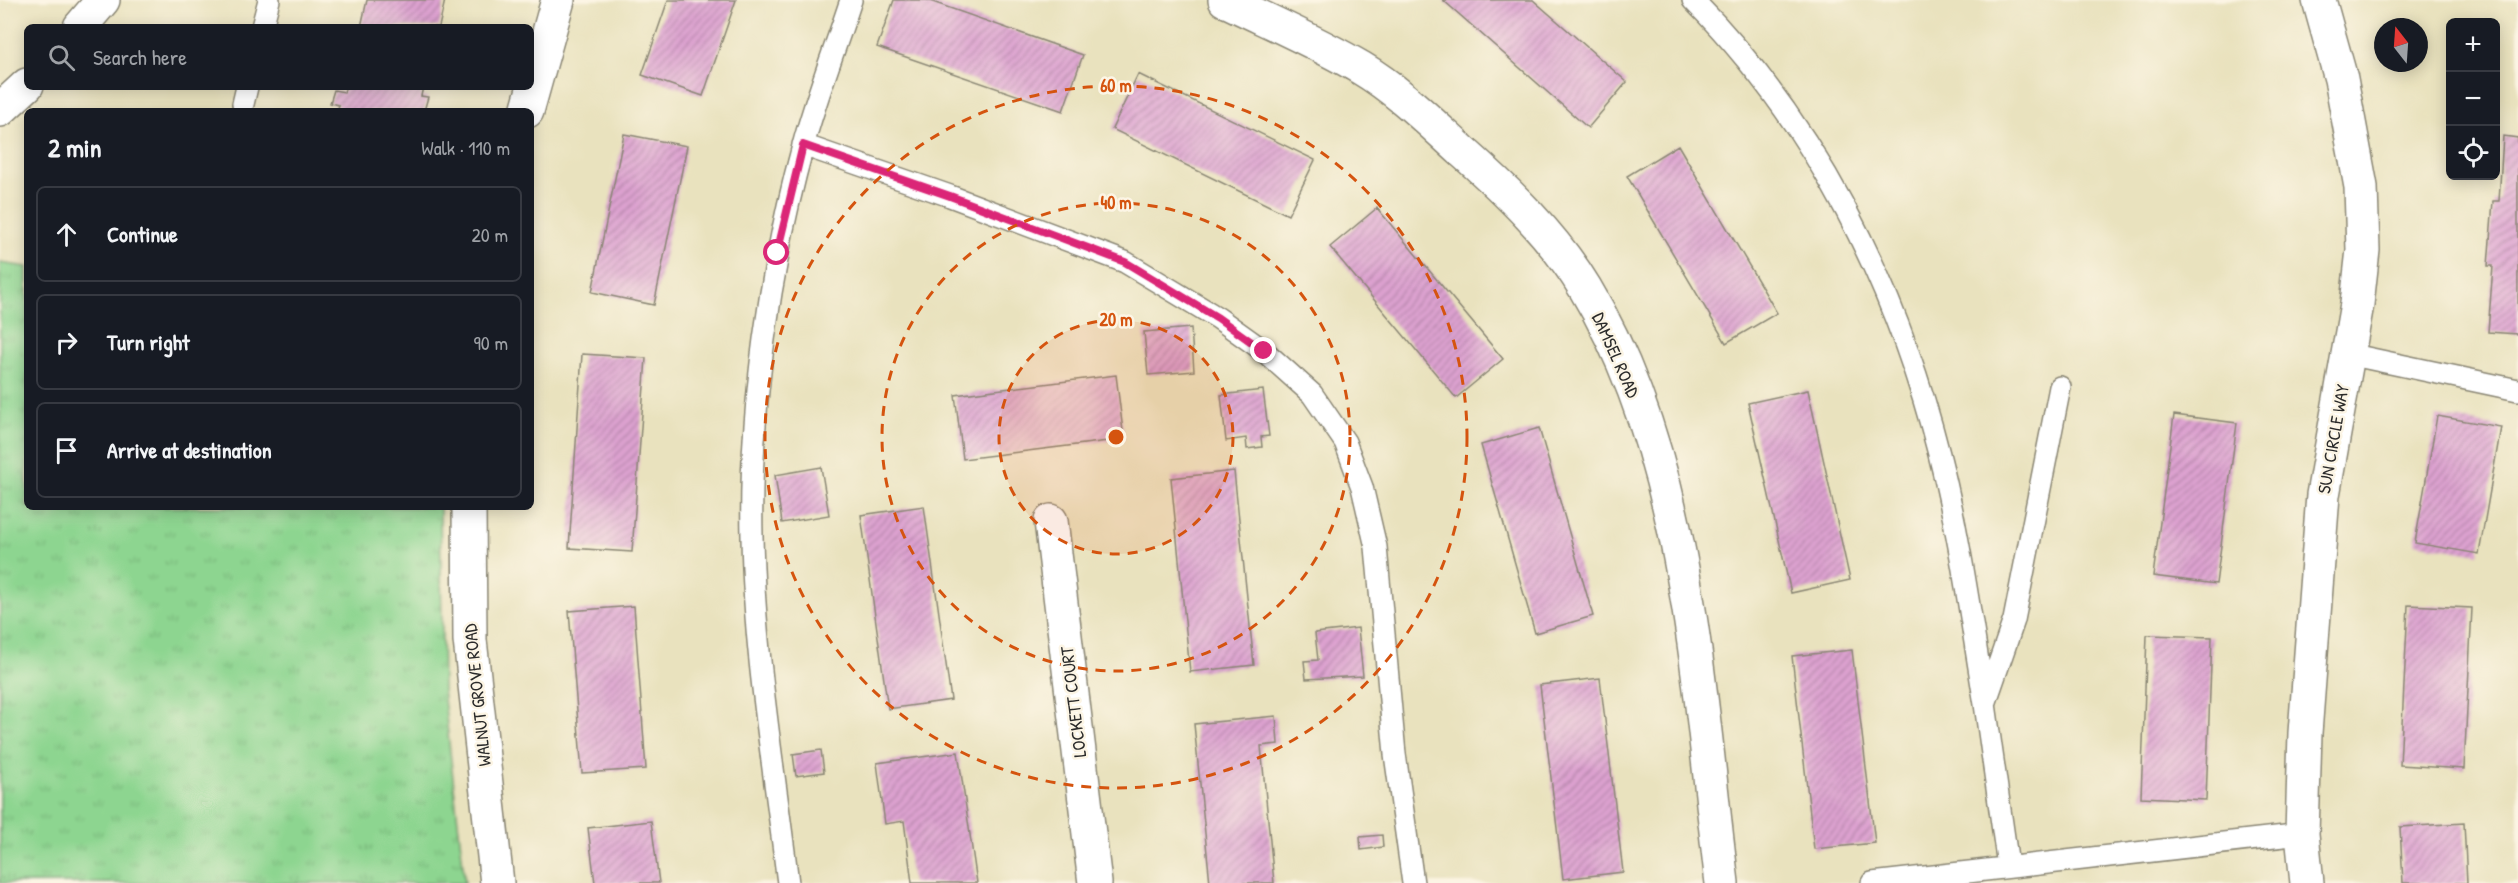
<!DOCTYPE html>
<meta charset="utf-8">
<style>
:root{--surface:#171b24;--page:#20242c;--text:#f1f3f6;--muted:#9ea1a6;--line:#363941}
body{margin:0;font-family:"Patrick Hand",sans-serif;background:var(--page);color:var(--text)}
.controls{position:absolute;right:18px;top:18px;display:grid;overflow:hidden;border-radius:9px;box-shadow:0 3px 15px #0003}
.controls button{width:54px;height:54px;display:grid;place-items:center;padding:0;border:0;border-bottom:2px solid var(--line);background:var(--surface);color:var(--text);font:30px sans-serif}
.compass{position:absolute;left:2374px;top:18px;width:54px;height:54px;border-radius:50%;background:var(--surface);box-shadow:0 3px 15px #0003;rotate:343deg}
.stop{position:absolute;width:18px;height:18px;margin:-14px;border:4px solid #db2777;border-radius:50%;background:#fff}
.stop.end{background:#db2777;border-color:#fff;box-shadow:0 2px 6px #0008}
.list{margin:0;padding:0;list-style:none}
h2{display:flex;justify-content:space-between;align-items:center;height:78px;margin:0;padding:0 24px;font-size:26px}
h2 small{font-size:20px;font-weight:400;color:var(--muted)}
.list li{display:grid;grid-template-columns:39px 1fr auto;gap:18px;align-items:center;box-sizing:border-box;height:96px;margin:0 12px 12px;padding:0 12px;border:2px solid var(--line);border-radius:9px}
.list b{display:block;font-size:22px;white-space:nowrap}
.list em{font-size:20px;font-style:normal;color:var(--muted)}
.icon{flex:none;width:33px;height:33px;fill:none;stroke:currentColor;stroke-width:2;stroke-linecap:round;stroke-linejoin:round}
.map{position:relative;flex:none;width:2518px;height:883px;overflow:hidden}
.search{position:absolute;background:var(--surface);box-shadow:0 3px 15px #0003;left:24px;top:24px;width:510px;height:66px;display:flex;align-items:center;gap:15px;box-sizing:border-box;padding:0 21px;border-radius:9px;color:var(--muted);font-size:22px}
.panel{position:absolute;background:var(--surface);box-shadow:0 3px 15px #0003;left:24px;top:108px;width:510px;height:402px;border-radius:9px}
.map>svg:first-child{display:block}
.grass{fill:url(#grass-tufts);stroke:#5c805e;stroke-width:1.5}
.building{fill:url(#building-hatch)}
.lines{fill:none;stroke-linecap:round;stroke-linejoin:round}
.service-casing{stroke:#8a8674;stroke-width:24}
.minor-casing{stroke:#8a8674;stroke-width:36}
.service{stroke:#fff;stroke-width:21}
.minor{stroke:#fff;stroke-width:33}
.route{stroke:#db2777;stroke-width:8}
.ring{fill:none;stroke:#d5540f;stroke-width:3;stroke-dasharray:10 8}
.labels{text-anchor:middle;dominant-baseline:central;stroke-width:5;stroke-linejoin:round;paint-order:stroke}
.street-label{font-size:18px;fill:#2b2b2b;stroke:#fcf5e5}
.centre{fill:#d5540f;stroke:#fcf5e5;stroke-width:3}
.ring-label{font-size:18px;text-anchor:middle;font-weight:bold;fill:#d5540f;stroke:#fcf5e5;stroke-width:5;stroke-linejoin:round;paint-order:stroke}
</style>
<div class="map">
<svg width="2518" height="883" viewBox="0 0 2518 883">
<defs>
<pattern id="grass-tufts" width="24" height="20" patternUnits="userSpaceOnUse" patternTransform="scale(1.5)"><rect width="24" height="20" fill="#8dd590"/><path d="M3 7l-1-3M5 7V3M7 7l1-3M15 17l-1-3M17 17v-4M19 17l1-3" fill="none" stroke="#7ab77c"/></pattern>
<pattern id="building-hatch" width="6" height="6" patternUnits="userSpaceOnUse" patternTransform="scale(1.5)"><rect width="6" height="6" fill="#dda2d0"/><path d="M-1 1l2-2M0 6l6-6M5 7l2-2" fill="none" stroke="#b384a9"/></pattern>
</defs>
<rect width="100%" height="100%" fill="#fcf5e5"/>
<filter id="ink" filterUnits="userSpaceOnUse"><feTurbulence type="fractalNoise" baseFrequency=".0167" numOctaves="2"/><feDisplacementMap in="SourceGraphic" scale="12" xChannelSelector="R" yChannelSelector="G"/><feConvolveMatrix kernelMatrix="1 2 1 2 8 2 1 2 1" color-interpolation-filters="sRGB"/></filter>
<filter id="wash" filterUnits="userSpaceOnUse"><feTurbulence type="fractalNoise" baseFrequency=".008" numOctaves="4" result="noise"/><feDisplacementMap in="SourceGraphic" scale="24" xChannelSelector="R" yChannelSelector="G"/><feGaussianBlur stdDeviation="1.35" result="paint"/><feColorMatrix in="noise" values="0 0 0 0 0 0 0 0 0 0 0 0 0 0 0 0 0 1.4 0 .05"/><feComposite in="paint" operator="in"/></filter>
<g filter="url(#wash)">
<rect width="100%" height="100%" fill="#e9e2be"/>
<path class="grass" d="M0 263 27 267V507H440L443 690 465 883H0Z"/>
<g id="blocks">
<path class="building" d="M367 0H445L439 27H361Z
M668 0H736L703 96 642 75Z
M894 0H927L1083 55 1063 111 877 47Z
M1443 0H1533L1627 82 1588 128Z
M1138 74 1315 160 1288 215 1112 129Z
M346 87H423L421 96 428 97 424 111H337L339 105 330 103 334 90 344 92Z
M624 134 687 146 654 305 592 292Z
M2503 136 2518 138V334L2488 332 2493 266H2488L2493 201H2499Z
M1678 145 1777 313 1726 343 1627 176Z
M1377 208 1503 359 1456 398 1330 247Z
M1191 328 1194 371 1148 375 1144 332Z
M582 354 646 358 632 552 569 548Z
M1116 375 1124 439 963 459 955 395Z
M1263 390 1269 436 1261 437 1262 447 1247 449 1246 438 1226 441 1221 395Z
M1808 390 1850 580 1791 593 1748 403Z
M2174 415 2237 423 2216 584 2153 576Z
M2437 416 2501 427 2479 554 2415 543Z
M1539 428 1593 616 1535 633 1481 445Z
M821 467 829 515 782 523 775 475Z
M1234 471 1254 665 1190 672 1171 478Z
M924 506 951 700 888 709 861 515Z
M2408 605 2472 608 2464 769 2400 765Z
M634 606 646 769 582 773 569 611Z
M1358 628 1363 676 1306 679 1304 661 1318 660 1315 633Z
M2147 635 2212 637 2206 800 2141 797Z
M1852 650 1875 843 1814 849 1792 656Z
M1600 678 1623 872 1563 879 1540 685Z
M1276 716 1278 744 1261 746 1274 883H1210L1194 724Z
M821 750 824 772 796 776 793 754Z
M958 752 977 883H912L904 821 885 824 877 763Z
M651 821 659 883H595L588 828Z
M2464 823 2467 883H2403L2400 827Z
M1382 835 1383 847 1361 850 1360 837Z"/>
</g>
</g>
<g filter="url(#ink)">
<use href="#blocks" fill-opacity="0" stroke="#8a8674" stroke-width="1.5"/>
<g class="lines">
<defs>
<path id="service" d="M1693 0C1816 124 1896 285 1939 454 1960 536 1971 621 1985 704
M262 27 269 0
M243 104 247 87
M803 145 950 196 1125 262 1218 318 1264 351 1312 394 1345 442 1362 487 1376 547 1395 754 1413 883
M2348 354 2518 390
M2008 866 1985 704 2014 620 2060 387
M788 883C774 768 754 652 752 536 749 411 770 267 803 146 816 97 835 49 851 0
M1872 883 2302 834"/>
<path id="minor" d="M1225 0C1270 22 1317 42 1361 68 1398 90 1430 122 1462 151 1507 191 1554 236 1585 288 1689 460 1698 688 1722 883
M80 27 103 0
M0 110 27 85
M527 111 558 0
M469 507 470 640 497 883
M1051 521 1095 883
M2307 883 2302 834 2305 733 2323 495 2357 304 2363 250 2361 187 2341 79 2319 0"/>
</defs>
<use href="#service" class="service-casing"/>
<use href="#minor" class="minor-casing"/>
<use href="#service" class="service"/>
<use href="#minor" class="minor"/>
</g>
</g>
<g class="lines" filter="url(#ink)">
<path class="route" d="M777 253 803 145 950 196 1125 262 1218 318 1264 351"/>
</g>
<circle cx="1116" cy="437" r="117" fill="#d5540f" fill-opacity=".12"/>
<g class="ring">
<circle cx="1116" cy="437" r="117"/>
<circle cx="1116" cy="437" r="234"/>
<circle cx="1116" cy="437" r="351"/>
</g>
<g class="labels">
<g class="street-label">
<text transform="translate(1616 355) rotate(66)">DAMSEL ROAD</text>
<text transform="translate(2333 439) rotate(-80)">SUN CIRCLE WAY</text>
<text transform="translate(477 695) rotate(-96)">WALNUT GROVE ROAD</text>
<text transform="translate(1073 702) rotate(-97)">LOCKETT COURT</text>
</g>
</g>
<circle cx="1116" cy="437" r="9" class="centre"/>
<g class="ring-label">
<text x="1116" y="92">60 m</text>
<text x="1116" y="209">40 m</text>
<text x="1116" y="326">20 m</text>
</g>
</svg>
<div class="controls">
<button>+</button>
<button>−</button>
<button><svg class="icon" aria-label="locate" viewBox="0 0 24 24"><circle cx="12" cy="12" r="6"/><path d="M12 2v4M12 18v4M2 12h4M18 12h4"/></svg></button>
</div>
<svg class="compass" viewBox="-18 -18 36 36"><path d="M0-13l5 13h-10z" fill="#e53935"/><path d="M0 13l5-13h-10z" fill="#9ea1a6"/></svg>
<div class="stop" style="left:777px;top:253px"></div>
<div class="stop end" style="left:1264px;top:351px"></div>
<div class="search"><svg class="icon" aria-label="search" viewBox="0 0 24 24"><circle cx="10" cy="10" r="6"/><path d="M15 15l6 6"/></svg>Search here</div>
<section class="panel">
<h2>2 min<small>Walk · 110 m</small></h2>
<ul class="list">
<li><svg class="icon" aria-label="ahead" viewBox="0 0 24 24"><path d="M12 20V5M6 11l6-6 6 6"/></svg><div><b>Continue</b></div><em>20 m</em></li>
<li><svg class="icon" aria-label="right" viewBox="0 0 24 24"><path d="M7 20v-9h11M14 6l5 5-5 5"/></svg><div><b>Turn right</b></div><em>90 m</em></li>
<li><svg class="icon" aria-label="arrive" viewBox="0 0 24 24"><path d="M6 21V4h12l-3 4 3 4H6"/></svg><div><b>Arrive at destination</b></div></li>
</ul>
</section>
</div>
